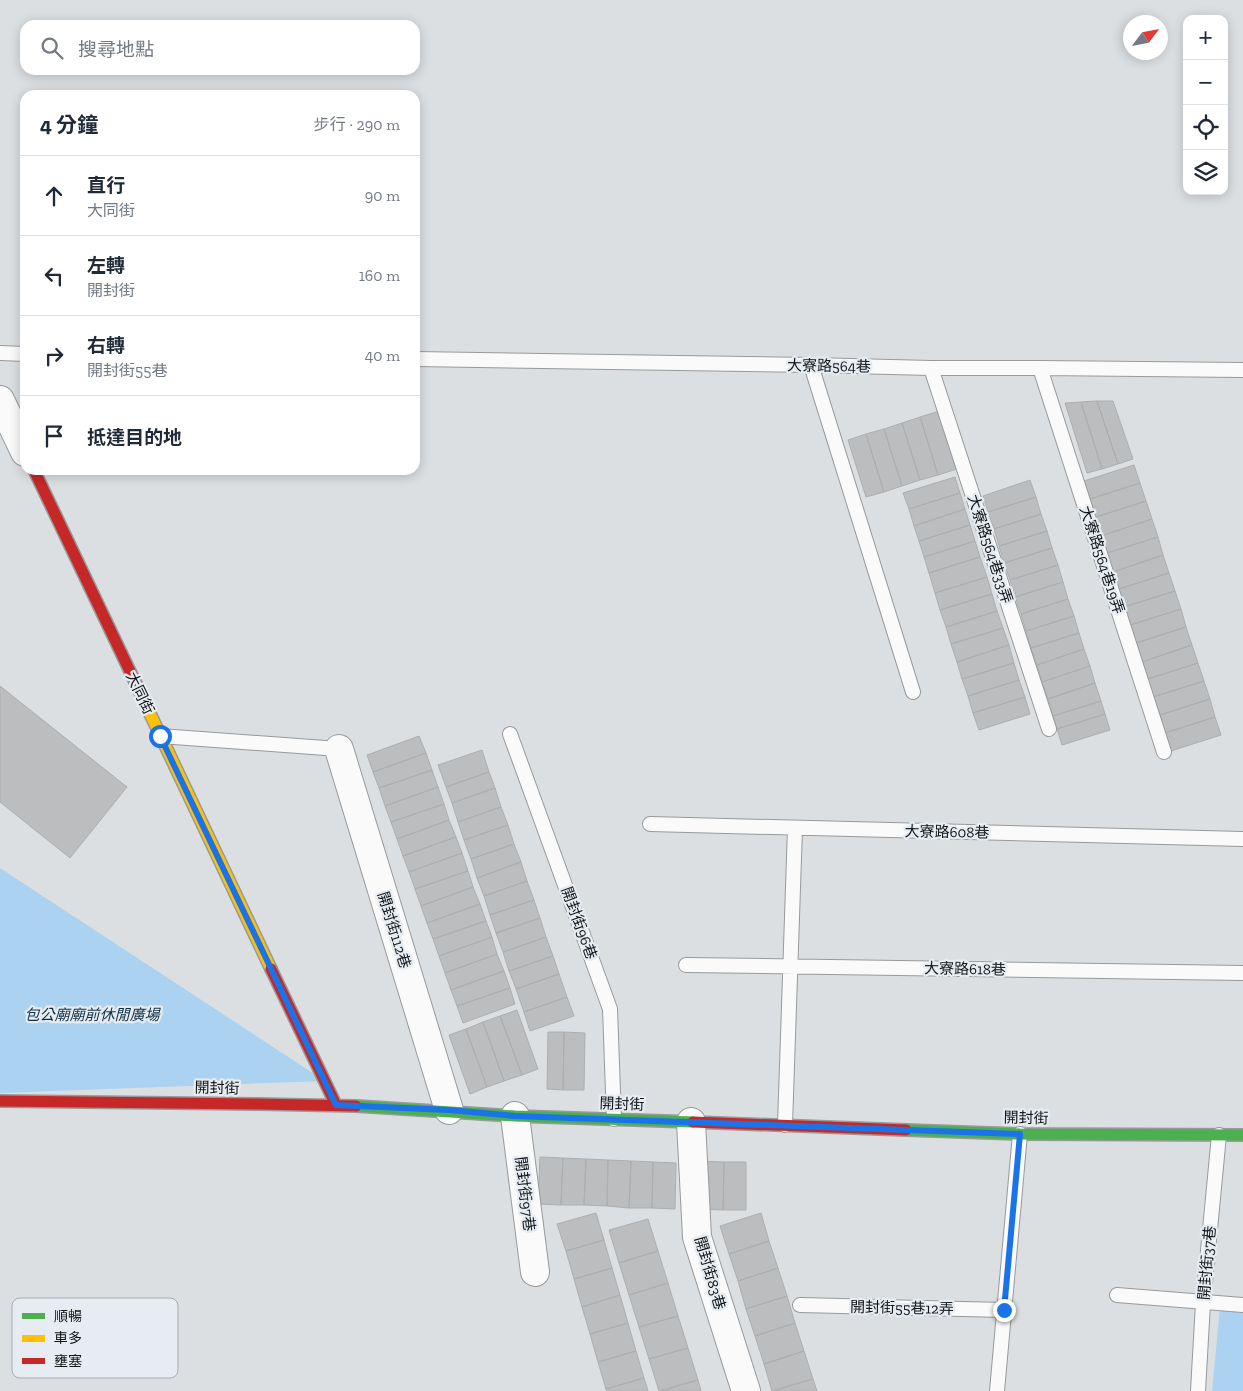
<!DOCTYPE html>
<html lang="zh-TW">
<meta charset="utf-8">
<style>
:root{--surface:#fff;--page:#f6f6f7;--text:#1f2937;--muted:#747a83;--line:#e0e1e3}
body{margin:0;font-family:"Zilla Slab","Noto Sans TC",serif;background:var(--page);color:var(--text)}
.controls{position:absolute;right:15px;top:15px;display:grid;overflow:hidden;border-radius:10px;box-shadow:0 2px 12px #0003}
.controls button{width:45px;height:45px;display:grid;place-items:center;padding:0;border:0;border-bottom:1px solid var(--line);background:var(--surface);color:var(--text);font:25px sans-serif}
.compass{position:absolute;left:1123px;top:15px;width:45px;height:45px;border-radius:50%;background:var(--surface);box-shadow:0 2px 12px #0003;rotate:58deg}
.stop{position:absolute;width:15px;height:15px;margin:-11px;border:4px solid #1a73e8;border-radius:50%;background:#fff}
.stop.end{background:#1a73e8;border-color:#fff;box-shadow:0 1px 5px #0008}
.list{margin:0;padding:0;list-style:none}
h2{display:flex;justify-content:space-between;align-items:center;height:65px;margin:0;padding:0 20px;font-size:21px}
h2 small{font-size:16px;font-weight:400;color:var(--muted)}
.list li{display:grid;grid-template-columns:32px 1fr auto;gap:15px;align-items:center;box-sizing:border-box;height:80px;padding:0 20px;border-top:1px solid var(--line)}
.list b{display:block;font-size:19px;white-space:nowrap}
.list p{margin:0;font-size:16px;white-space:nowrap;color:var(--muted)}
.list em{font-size:16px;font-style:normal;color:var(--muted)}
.icon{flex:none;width:28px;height:28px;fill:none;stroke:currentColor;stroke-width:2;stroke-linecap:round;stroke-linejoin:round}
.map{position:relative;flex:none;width:1243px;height:1391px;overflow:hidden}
.search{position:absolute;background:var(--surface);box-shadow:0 2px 12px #0003;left:20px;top:20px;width:400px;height:55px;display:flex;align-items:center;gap:12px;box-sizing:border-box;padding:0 18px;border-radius:15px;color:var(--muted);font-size:19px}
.panel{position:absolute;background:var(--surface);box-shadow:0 2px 12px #0003;left:20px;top:90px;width:400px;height:385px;border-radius:15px}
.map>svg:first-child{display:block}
.green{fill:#abd2f0}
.building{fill:#bbbdbf;stroke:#acaeb0}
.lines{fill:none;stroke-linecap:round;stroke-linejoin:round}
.lane-casing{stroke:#979a9b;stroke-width:16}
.street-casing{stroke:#979a9b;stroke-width:30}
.fast-casing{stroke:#979a9b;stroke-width:14}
.slow-casing{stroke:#979a9b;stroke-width:14}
.jam-casing{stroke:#979a9b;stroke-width:14}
.lane{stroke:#fafafa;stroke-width:14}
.street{stroke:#fafafa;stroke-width:28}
.fast{stroke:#4caf50;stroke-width:11}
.slow{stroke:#ffc107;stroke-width:11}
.jam{stroke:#c62828;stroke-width:11}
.route{stroke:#1a73e8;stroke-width:6}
.labels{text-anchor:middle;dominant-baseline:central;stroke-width:4.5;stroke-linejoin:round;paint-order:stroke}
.street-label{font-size:15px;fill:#121416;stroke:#e6ecf1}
.park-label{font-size:15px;font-style:italic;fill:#112f45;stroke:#e6ecf1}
.key{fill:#e6ecf1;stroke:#a6abaf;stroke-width:1}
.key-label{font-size:14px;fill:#121416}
</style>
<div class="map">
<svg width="1243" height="1391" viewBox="0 0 1243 1391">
<rect width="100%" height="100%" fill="#dcdfe1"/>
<path class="green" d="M0 868 325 1081 0 1093Z
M1220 1308 1243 1310V1391H1212Z"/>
<path class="building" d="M1097 401H1113L1133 459 1118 464Z
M1097 401 1118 464 1102 469 1081 402Z
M1081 402 1102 469 1087 473 1065 403Z
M939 411 957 469 938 475 920 417Z
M920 417 938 475 920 480 902 423Z
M902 423 920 480 902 486 884 429Z
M884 429 902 486 884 492 866 434Z
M866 434 884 492 866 497 848 440Z
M1134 465 1140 483 1090 499 1084 481Z
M955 477 960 493 909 509 903 493Z
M1030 480 1036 497 988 512 983 496Z
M1140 483 1146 501 1096 517 1090 499Z
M960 493 965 509 914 526 909 509Z
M1036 497 1041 514 994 529 988 512Z
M1146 501 1152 519 1101 536 1096 517Z
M965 509 970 525 919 541 914 526Z
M1041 514 1047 531 999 546 994 529Z
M1152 519 1158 537 1107 553 1101 536Z
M970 525 975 541 924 557 919 541Z
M1047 531 1052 548 1004 563 999 546Z
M1158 537 1163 555 1113 572 1107 553Z
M975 541 980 557 929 573 924 557Z
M1052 548 1058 565 1010 580 1004 563Z
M1163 555 1169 573 1119 589 1113 572Z
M980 557 987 577 935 593 929 573Z
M1058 565 1063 582 1015 597 1010 580Z
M1169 573 1175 591 1124 607 1119 589Z
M987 577 992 594 940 610 935 593Z
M1063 582 1068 599 1021 614 1015 597Z
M1175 591 1181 609 1130 625 1124 607Z
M992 594 997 611 946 627 940 610Z
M1068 599 1074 616 1026 631 1021 614Z
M1181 609 1186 627 1136 643 1130 625Z
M997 611 1003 628 951 644 946 627Z
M1074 616 1079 633 1031 648 1026 631Z
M1186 627 1192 645 1142 662 1136 643Z
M1003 628 1009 645 957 662 951 644Z
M1079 633 1084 649 1037 665 1031 648Z
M1009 645 1014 663 962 679 957 662Z
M1192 645 1198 663 1148 679 1142 662Z
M1084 649 1090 666 1042 682 1037 665Z
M1014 663 1019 680 968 696 962 679Z
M1198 663 1204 681 1153 697 1148 679Z
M1090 666 1095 683 1048 699 1042 682Z
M1019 680 1025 697 973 713 968 696Z
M1204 681 1210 699 1160 715 1153 697Z
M1095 683 1101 701 1053 716 1048 699Z
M0 686 127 787 70 858 0 802Z
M1025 697 1030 714 979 730 973 713Z
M1210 699 1215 717 1165 733 1160 715Z
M1101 701 1105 714 1057 729 1053 716Z
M1105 714 1110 730 1062 745 1057 729Z
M1215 717 1221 735 1171 751 1165 733Z
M419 736 426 753 373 772 367 755Z
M482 750 489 772 446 787 438 765Z
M426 753 432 770 379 788 373 772Z
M432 770 438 787 385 806 379 788Z
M489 772 495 788 452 803 446 787Z
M438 787 444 804 391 822 385 806Z
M495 788 501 807 458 822 452 803Z
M444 804 449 820 397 839 391 822Z
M501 807 508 825 464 840 458 822Z
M449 820 456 837 403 856 397 839Z
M508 825 514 844 471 859 464 840Z
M456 837 462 853 409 872 403 856Z
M514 844 521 862 477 878 471 859Z
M462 853 468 871 415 889 409 872Z
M521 862 527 881 484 896 477 878Z
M468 871 473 887 421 906 415 889Z
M527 881 534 900 490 915 484 896Z
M473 887 480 904 427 923 421 906Z
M534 900 540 918 496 933 490 915Z
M480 904 486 921 433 939 427 923Z
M540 918 546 937 503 952 496 933Z
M486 921 492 937 439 956 433 939Z
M492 937 497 954 445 973 439 956Z
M546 937 553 956 509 971 503 952Z
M497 954 504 971 451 990 445 973Z
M553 956 559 974 516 989 509 971Z
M504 971 510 988 457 1006 451 990Z
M559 974 567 997 524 1012 516 989Z
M510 988 515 1004 463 1023 457 1006Z
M567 997 574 1016 530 1031 524 1012Z
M517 1010 538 1069 522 1075 500 1016Z
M500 1016 522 1075 504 1081 483 1022Z
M483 1022 504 1081 487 1087 466 1029Z
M466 1029 487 1087 470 1094 449 1035Z
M548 1032H564L563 1090 547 1089Z
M564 1032 585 1033 584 1090H563Z
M540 1157 563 1158 561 1205 538 1204Z
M563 1158 586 1159 584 1205H561Z
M586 1159 608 1160 607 1206 584 1205Z
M608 1160 631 1161 629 1208 607 1206Z
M631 1161 653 1162 652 1208H629Z
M700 1161 724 1162 723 1210 700 1209Z
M653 1162 676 1163 675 1209 652 1208Z
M724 1162H746V1210H723Z
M596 1213 604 1240 566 1251 557 1224Z
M761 1213 769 1241 729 1254 720 1226Z
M648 1219 658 1251 619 1263 609 1230Z
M604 1240 612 1268 574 1279 566 1251Z
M769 1241 778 1268 738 1281 729 1254Z
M658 1251 668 1283 629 1295 619 1263Z
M612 1268 620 1295 582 1307 574 1279Z
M778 1268 787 1296 746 1309 738 1281Z
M668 1283 678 1316 639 1327 629 1295Z
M620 1295 628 1323 590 1334 582 1307Z
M787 1296 795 1323 755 1336 746 1309Z
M678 1316 688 1348 649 1359 639 1327Z
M628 1323 636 1351 598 1362 590 1334Z
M795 1323 804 1351 764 1364 755 1336Z
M688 1348 698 1380 659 1391 649 1359Z
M636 1351 644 1378 606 1389 598 1362Z
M804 1351 813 1379 772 1391 764 1364Z
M644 1378 648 1391H607L606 1389Z
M813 1379 817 1391H773Z
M698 1380 701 1391H661Z"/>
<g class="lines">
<defs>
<path id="lane" d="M0 353 25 354
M415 359 811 365 931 368H1040L1243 370
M811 365 913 692
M931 368 1049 729
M1040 368 1164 752
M510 734 610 1009 614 1119
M160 736 339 749
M650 824 1243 839
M686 965 1243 973
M785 1125 795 828
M1117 1295 1243 1305
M800 1305 1004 1310
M997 1391 1020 1134
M1198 1391 1203 1303 1219 1135"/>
<path id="street" d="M0 400 25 452
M339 749 449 1110
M515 1116 535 1272
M691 1122 697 1237 746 1391"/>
<path id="fast" d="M356 1106 515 1116 693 1122
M906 1130 1020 1134 1243 1135"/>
<path id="slow" d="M136 684 271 969"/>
<path id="jam" d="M34 470 136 684
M271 969 336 1105
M0 1101 258 1104 356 1106
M693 1122 906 1130"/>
</defs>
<use href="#lane" class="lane-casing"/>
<use href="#street" class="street-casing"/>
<use href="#fast" class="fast-casing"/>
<use href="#slow" class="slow-casing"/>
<use href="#jam" class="jam-casing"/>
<use href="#lane" class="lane"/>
<use href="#street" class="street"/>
<use href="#fast" class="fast"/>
<use href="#slow" class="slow"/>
<use href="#jam" class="jam"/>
</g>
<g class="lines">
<path class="route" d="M160 736 336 1105 449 1110 515 1116 1020 1134 1004 1310"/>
</g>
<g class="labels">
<g class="street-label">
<text transform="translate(829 366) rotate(1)">大寮路564巷</text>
<text transform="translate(990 549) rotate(72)">大寮路564巷33弄</text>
<text transform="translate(1102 560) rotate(72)">大寮路564巷19弄</text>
<text transform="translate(140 693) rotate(64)">大同街</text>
<text transform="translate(947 832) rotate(1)">大寮路608巷</text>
<text transform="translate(579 923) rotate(70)">開封街96巷</text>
<text transform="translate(394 930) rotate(73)">開封街112巷</text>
<text transform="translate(965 969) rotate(1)">大寮路618巷</text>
<text transform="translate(217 1088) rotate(1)">開封街</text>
<text transform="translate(622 1104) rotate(2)">開封街</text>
<text transform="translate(1026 1118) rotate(1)">開封街</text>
<text transform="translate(525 1194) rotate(83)">開封街97巷</text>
<text transform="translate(1207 1263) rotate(-85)">開封街37巷</text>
<text transform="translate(710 1273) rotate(74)">開封街83巷</text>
<text transform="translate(902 1308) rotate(1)">開封街55巷12弄</text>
</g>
<g class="park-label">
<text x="92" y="1015">包公廟廟前休閒廣場</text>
</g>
</g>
<rect x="12" y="1298" width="166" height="80" rx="8" class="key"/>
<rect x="22" y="1313" width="23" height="6" fill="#4caf50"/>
<rect x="22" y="1335" width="23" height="7" fill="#ffc107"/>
<rect x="22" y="1358" width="23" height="6" fill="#c62828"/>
<g class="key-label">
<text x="54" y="1321">順暢</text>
<text x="54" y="1343">車多</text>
<text x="54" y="1366">壅塞</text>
</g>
</svg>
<div class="controls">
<button>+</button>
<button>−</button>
<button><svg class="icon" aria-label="locate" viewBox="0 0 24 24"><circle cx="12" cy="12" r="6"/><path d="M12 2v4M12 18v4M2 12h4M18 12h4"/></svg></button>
<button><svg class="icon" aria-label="layers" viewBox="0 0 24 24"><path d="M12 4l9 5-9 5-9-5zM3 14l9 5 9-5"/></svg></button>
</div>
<svg class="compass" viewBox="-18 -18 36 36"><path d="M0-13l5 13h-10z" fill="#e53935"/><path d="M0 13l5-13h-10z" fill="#747a83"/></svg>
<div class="stop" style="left:160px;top:736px"></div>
<div class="stop end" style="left:1004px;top:1310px"></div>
<div class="search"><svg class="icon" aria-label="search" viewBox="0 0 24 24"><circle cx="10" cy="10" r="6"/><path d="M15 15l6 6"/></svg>搜尋地點</div>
<section class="panel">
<h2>4 分鐘<small>步行 · 290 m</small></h2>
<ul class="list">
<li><svg class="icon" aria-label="ahead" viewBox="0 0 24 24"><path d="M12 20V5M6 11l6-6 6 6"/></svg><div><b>直行</b><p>大同街</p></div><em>90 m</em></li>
<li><svg class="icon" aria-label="left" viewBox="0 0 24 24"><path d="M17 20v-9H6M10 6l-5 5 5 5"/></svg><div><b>左轉</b><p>開封街</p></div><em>160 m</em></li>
<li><svg class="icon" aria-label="right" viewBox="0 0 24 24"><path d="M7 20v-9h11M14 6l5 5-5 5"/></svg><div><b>右轉</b><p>開封街55巷</p></div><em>40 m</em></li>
<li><svg class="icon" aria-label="arrive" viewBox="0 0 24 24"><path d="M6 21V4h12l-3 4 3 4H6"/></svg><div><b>抵達目的地</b></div></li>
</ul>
</section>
</div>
